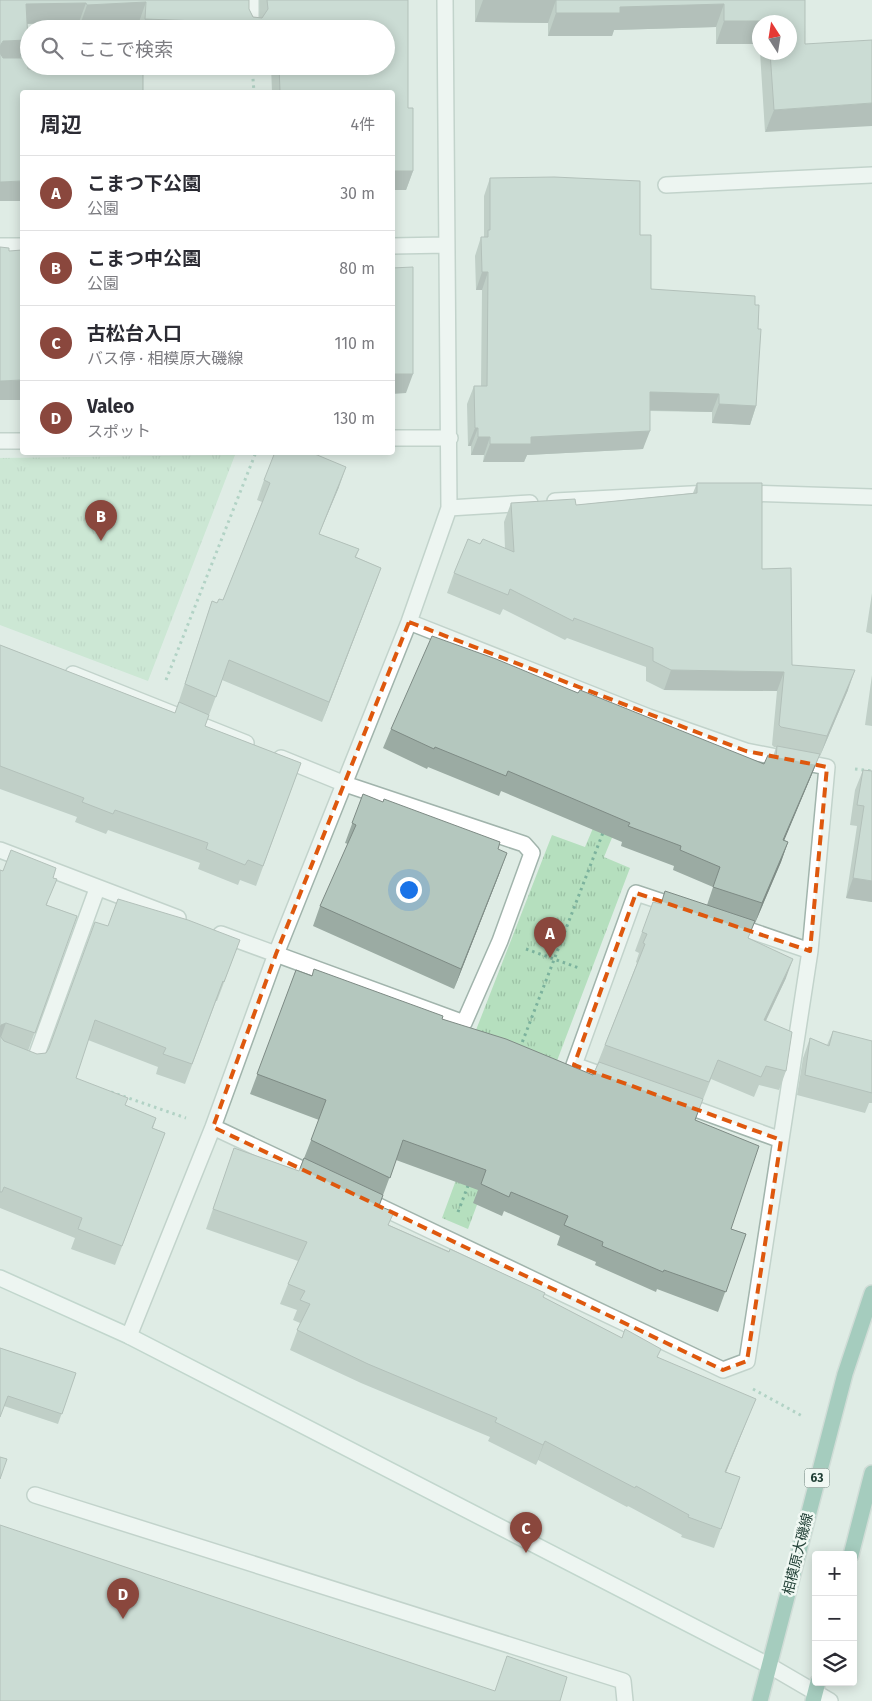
<!DOCTYPE html>
<html lang="ja">
<meta charset="utf-8">
<style>
:root{--surface:#fff;--page:#f7f7f7;--text:#2b2b33;--muted:#7c7c81;--line:#e1e1e2;--accent:#8a473d}
body{margin:0;font-family:"Fira Sans","Noto Sans JP",sans-serif;background:var(--page);color:var(--text)}
.controls{position:absolute;right:15px;bottom:15px;display:grid;overflow:hidden;border-radius:5px;box-shadow:0 2px 12px #0003}
.controls button{width:45px;height:45px;display:grid;place-items:center;padding:0;border:0;border-bottom:1px solid var(--line);background:var(--surface);color:var(--text);font:25px sans-serif}
.compass{position:absolute;left:752px;top:15px;width:45px;height:45px;border-radius:50%;background:var(--surface);box-shadow:0 2px 12px #0003;rotate:348deg}
.you{position:absolute;left:408px;top:889px;width:18px;height:18px;margin:-12px;border:4px solid #fff;border-radius:50%;background:#1a73e8;box-shadow:0 0 0 8px #1a73e833}
.badge{display:grid;place-items:center;width:32px;height:32px;border-radius:50%;background:var(--accent);color:#fff;font-size:16px;font-weight:700}
.pin{position:absolute;translate:-50% -41px;filter:drop-shadow(0 1px 2px #0008)}
.pin::after{content:'';position:absolute;top:26px;width:18px;height:15px;background:inherit;clip-path:polygon(0 0,100% 0,50% 100%)}
.list{margin:0;padding:0;list-style:none}
h2{display:flex;justify-content:space-between;align-items:center;height:65px;margin:0;padding:0 20px;font-size:21px}
h2 small{font-size:16px;font-weight:400;color:var(--muted)}
.list li{display:grid;grid-template-columns:32px 1fr auto;gap:15px;align-items:center;box-sizing:border-box;height:75px;padding:0 20px;border-top:1px solid var(--line)}
.list b{display:block;font-size:19px;white-space:nowrap}
.list p{margin:0;font-size:16px;white-space:nowrap;color:var(--muted)}
.list em{font-size:16px;font-style:normal;color:var(--muted)}
.icon{flex:none;width:28px;height:28px;fill:none;stroke:currentColor;stroke-width:2;stroke-linecap:round;stroke-linejoin:round}
.map{position:relative;flex:none;width:872px;height:1701px;overflow:hidden}
.search{position:absolute;background:var(--surface);box-shadow:0 2px 12px #0003;left:20px;top:20px;width:375px;height:55px;display:flex;align-items:center;gap:12px;box-sizing:border-box;padding:0 18px;border-radius:28px;color:var(--muted);font-size:19px}
.panel{position:absolute;background:var(--surface);box-shadow:0 2px 12px #0003;left:20px;top:90px;width:375px;height:365px;border-radius:5px}
.map>svg:first-child{display:block}
.park{fill:url(#park-tufts)}
.lines{fill:none;stroke-linecap:round;stroke-linejoin:round}
.lane-casing{stroke:#a1b4ac;stroke-width:18}
.street-casing{stroke:#a1b4ac;stroke-width:18}
.secondary-casing{stroke:#9fbbaf;stroke-width:18}
.primary-casing{stroke:#c0c9c6;stroke-width:18}
.path{stroke:#7cb29d;stroke-width:3;stroke-dasharray:2.5 4;stroke-linecap:butt}
.lane{stroke:#fff;stroke-width:15}
.street{stroke:#fff;stroke-width:15}
.secondary{stroke:#fff;stroke-width:15}
.primary{stroke:#5fa58e;stroke-width:15}
.wall{fill:#9baba3}
.shaded-wall{fill:#7e8b85}
.building{fill:#b4c7be;stroke:#7e8b85}
.marked{fill:none;stroke:#de580e;stroke-width:4;stroke-dasharray:10 6;stroke-linejoin:round}
.labels{text-anchor:middle;dominant-baseline:central;stroke-width:5;stroke-linejoin:round;paint-order:stroke}
.shield{fill:#f0f8f3;stroke:#5d756d;stroke-width:1}
.shield-label{font-size:12px;font-weight:bold;fill:#1e3d33}
.street-label{font-size:14px;fill:#1e3d33;stroke:#f0f8f3}
</style>
<div class="map">
<svg width="872" height="1701" viewBox="0 0 872 1701">
<defs>
<pattern id="park-tufts" width="24" height="20" patternUnits="userSpaceOnUse" patternTransform="scale(1.25)"><rect width="24" height="20" fill="#b5dfbe"/><path d="M3 7l-1-3M5 7V3M7 7l1-3M15 17l-1-3M17 17v-4M19 17l1-3" fill="none" stroke="#9bc0a4"/></pattern>
</defs>
<rect width="100%" height="100%" fill="#dfece5"/>
<path class="park" d="M235 455 148 681 0 625V458Z
M635 729 654 737 604 857 630 868 549 1082 526 1073 468 1229 442 1218 499 1063 469 1048 552 835 585 847Z"/>
<g class="lines">
<defs>
<path id="lane" d="M666 185 872 175
M35 1495 623 1681 625 1701"/>
<path id="street" d="M251 29V0
M0 69 109 66
M0 246H22
M392 246 447 245
M392 438H450
M0 441H22
M743 493 872 497
M555 501 710 493
M449 508 530 503
M73 674 246 743
M0 850 178 918
M731 924 810 951
M221 934 464 1023 500 941 532 853 524 844 345 784 281 758
M0 1052 33 1065 97 889
M613 1079 574 1065 636 893 681 908
M679 1103 781 1140
M213 1127 319 1177
M362 1198 723 1370 747 1361 810 951 827 767 746 751 649 717 409 622
M129 1336 213 1127 276 954 409 622 449 508 445 0
M770 1666 830 1701"/>
<path id="secondary" d="M0 1278 129 1336 770 1666"/>
<path id="primary" d="M851 1555 872 1473
M760 1701 845 1374 872 1293
M813 1701 818 1682"/>
</defs>
<use href="#lane" class="lane-casing"/>
<use href="#street" class="street-casing"/>
<use href="#secondary" class="secondary-casing"/>
<use href="#primary" class="primary-casing"/>
<path class="path" d="M252 66 254 92
M166 680 256 452
M855 769 872 771
M526 949 579 968
M520 1048 604 830
M111 1092 186 1118
M458 1212 469 1183
M753 1389 804 1417"/>
<use href="#lane" class="lane"/>
<use href="#street" class="street"/>
<use href="#secondary" class="secondary"/>
<use href="#primary" class="primary"/>
</g>
<path class="wall" d="M0 0H249V9L253 17 260 18V0H408V108L413 171 406 190 392 92H272L271 66H386V29H139V22L80 25 79 22 27 24 21 58Z
M475 0H805V44L765 132 760 52H790V22H760L716 44V27L614 30 612 36H548V23L475 22Z
M490 178 640 235 651 289 756 406 750 425 712 423V412L650 411 643 449 527 455 524 462H483L484 455H471V446H468L467 404 474 386H481L482 290H476L475 256 481 237H484V196Z
M264 480 339 487 319 534 359 549 356 557 381 568 322 722 222 680 205 726 301 763 256 886 240 880 238 885 198 869 200 863 108 830 106 834 75 822 77 817 0 789V645L175 713 212 601 217 603 223 600 262 502 257 500Z
M697 483 762 569 792 665 848 690 820 756H819L812 774 784 840 788 842 781 862 755 923H754L748 938 786 978 766 1021 786 1071 779 1090 759 1085 754 1097 711 1079 695 1120 731 1229 746 1234 718 1312 657 1289 656 1292 595 1265 596 1262 557 1245 560 1236 504 1211 502 1216 473 1203 478 1190 396 1160 379 1206 389 1225 545 1293 543 1298 658 1357 748 1418 726 1472 740 1477 714 1548 681 1537 682 1535 628 1506 627 1507 538 1460 536 1465 488 1441 490 1437 361 1383 290 1350 300 1323 293 1320 297 1310 280 1304 288 1284 298 1261 206 1229 234 1148 299 1171 319 1120 250 1094 296 970 442 1019 593 1075 637 963 636 962 639 953 635 951 642 932 660 904 707 905 713 887 673 870 674 866 621 846 622 842 501 791 499 796 428 767 427 769 383 748 391 729 578 693 764 764 773 757 776 747H774L772 745 777 691 664 690 646 681V667L567 638 565 640 503 609 500 615 447 593 454 573 480 544 505 549 504 522 511 503 576 505 693 493Z
M872 593V634L866 632Z
M872 675V726L865 725Z
M863 770 872 771V902L846 898 857 826 850 825 855 790Z
M363 794 500 872 454 989 313 926 320 906 348 844 345 843Z
M0 870 3 871 53 878 47 905 77 916 28 1051 37 1054 46 1053 49 1048 108 926 240 940 217 1001H216L185 1084 156 1074 158 1067 88 1040 76 1078 125 1105 156 1118 153 1128 165 1133 115 1265 71 1249 75 1238 0 1208Z
M833 1031 872 1050V1103H869L865 1113 797 1095 803 1058 810 1038 827 1045Z
M0 1348 76 1373 58 1424 4 1406Z"/>
<path class="shaded-wall" d="M483 0H556L548 23 475 22Z
M146 2 139 22 80 25 87 5Z
M86 3 79 22 19 24 26 4Z
M724 4 716 27 614 30 612 36H548L556 13 620 7Z
M145 19 277 24 276 29H142Z
M724 21H768L767 22H760V44H716Z
M28 40 20 59 0 60V46L3 41Z
M872 103V126L765 132 774 110Z
M392 171H413L406 190H392Z
M22 181V201H0V182Z
M482 272H488L482 290H476Z
M392 374H413L406 393 392 394Z
M22 380V398L21 400H0V381Z
M650 392 719 394 712 412 644 410Z
M719 404 756 406 750 425 712 423Z
M475 428H478L471 446H468Z
M650 431 643 449 527 455 524 462H483L490 444 531 437Z
M478 437H490L484 455H471Z
M346 467 339 487 311 553 319 534Z
M381 568 374 587 322 722 329 702Z
M671 670 784 672 777 691 664 690Z
M855 670 848 690 820 756 827 736Z
M820 754 812 774 776 860 783 840Z
M788 842 781 862 755 923 762 903Z
M507 853 500 872 454 989 461 969Z
M853 878 872 881V902L846 898Z
M793 959 786 978 757 1039 764 1020Z
M6 1023 0 1040V1028L1 1025Z
M756 1399 748 1418 718 1492 725 1472Z
M545 1441 538 1460 536 1465 543 1445Z"/>
<path class="building" d="M0 0H249V9L253 17 262 18 268 9 267 0H408V108H413V171H392V92H280L279 66H386V29H277V24L145 19 146 2 87 5 86 3 26 4 28 40 3 41 0 46Z
M554 0H805V44L872 40V103L774 110 770 52H790V22H768V21H724V4L620 7V13H556V0Z
M0 53 3 58H28V69L143 67V92H22V181L0 182Z
M554 177 640 181V235H651V289L755 296V305H759L758 329H761L756 406 719 404V394L650 392V431L531 437V444H490V437H478V428H475L474 386H487L488 272H482L481 237H488V230H490V178Z
M0 247 9 248V251L22 250V380L0 381Z
M413 267V374H392V268Z
M275 452H310L346 467 319 534 359 549 355 557 381 568 329 702 229 660 216 697 185 684 212 601 217 603 219 599 223 600 270 483 264 480Z
M697 483H762V569L791 568 792 665 855 670 827 736 781 727 779 725 784 672 671 670 653 661V648L574 618 573 621 510 589 508 595 454 573 468 539 480 544 483 539 514 552 511 503 575 499 576 505 697 493Z
M432 636 496 659 578 693 580 690 764 764 768 755 776 758 777 746 820 754 783 840 788 842 762 903 713 887 720 867 680 850 681 846 628 826 630 823 508 771 506 776 435 747 434 749 391 729Z
M0 645 175 713 179 702 209 715 205 726 301 763 263 866 248 860 245 865 206 849 208 843 115 810 113 814 82 802 84 798 0 766Z
M863 770 872 771V881L853 878 864 806 857 805Z
M363 794 383 802 384 799 500 842 498 849 507 853 461 969 320 906 356 825 352 823Z
M11 850 56 868 53 878 57 879 46 905 77 916 35 1033 6 1023 1 1025 0 1028V870L3 871Z
M665 891 755 921 748 938 793 959 764 1020 792 1032 786 1071 766 1066 761 1077 718 1060 709 1082 605 1045 645 944 643 943 647 934 642 932 653 902 661 904Z
M118 899 188 920 240 940 224 982 223 981 192 1064 163 1054 166 1048 95 1020 76 1078 128 1098 125 1105 156 1118 152 1128 165 1133 122 1246 78 1229 82 1218 4 1187 2 1192H0V1036L4 1041 37 1054 46 1053 49 1048 95 922 108 926Z
M314 969 443 1016 442 1019 506 1039 593 1075 599 1062 703 1099 695 1120 759 1146 731 1229 746 1234 726 1292 664 1270 663 1272 602 1246 603 1242 564 1225 568 1216 511 1192 509 1197 481 1184 486 1170 403 1140 390 1178 311 1140 326 1100 257 1074 296 970 312 976Z
M833 1031 872 1041V1093L805 1075 810 1038 829 1046Z
M234 1148 299 1171 304 1158 383 1195 379 1206 394 1212 388 1225 449 1252 450 1249 545 1293 543 1297 622 1338 625 1329 661 1349 657 1357 756 1399 725 1472 740 1477 721 1529 688 1517 689 1515 636 1486 635 1488 545 1441 543 1445 495 1422 497 1418 368 1364 297 1330 310 1304 300 1300 305 1291 288 1284 307 1242 213 1209Z
M0 1348 76 1373 62 1414 8 1396 0 1417Z
M0 1457 7 1459 0 1479Z
M0 1525 495 1691 507 1656 567 1677 560 1701H0Z"/>
<path d="M0 0H872V1701H0ZM409 622 746 751 827 767 810 951 636 893 574 1065 781 1140 747 1361 723 1370 213 1127 276 954Z" fill="#dfece5" fill-opacity=".55" fill-rule="evenodd"/>
<path class="marked" d="M409 622 746 751 827 767 810 951 636 893 574 1065 781 1140 747 1361 723 1370 213 1127 276 954Z"/>
<g class="labels">
<rect class="shield" x="804.5" y="1468.5" width="25" height="19" rx="4"/>
<g class="shield-label">
<text x="817" y="1478">63</text>
</g>
<g class="street-label">
<text transform="translate(798 1554) rotate(-76)">相模原大磯線</text>
</g>
</g>
</svg>
<div class="controls">
<button>+</button>
<button>−</button>
<button><svg class="icon" aria-label="layers" viewBox="0 0 24 24"><path d="M12 4l9 5-9 5-9-5zM3 14l9 5 9-5"/></svg></button>
</div>
<svg class="compass" viewBox="-18 -18 36 36"><path d="M0-13l5 13h-10z" fill="#e53935"/><path d="M0 13l5-13h-10z" fill="#7c7c81"/></svg>
<div class="you"></div>
<div class="pin badge" style="left:550px;top:958px">A</div>
<div class="pin badge" style="left:101px;top:541px">B</div>
<div class="pin badge" style="left:526px;top:1553px">C</div>
<div class="pin badge" style="left:123px;top:1619px">D</div>
<div class="search"><svg class="icon" aria-label="search" viewBox="0 0 24 24"><circle cx="10" cy="10" r="6"/><path d="M15 15l6 6"/></svg>ここで検索</div>
<section class="panel">
<h2>周辺<small>4件</small></h2>
<ul class="list">
<li><span class="badge">A</span><div><b>こまつ下公園</b><p>公園</p></div><em>30 m</em></li>
<li><span class="badge">B</span><div><b>こまつ中公園</b><p>公園</p></div><em>80 m</em></li>
<li><span class="badge">C</span><div><b>古松台入口</b><p>バス停 · 相模原大磯線</p></div><em>110 m</em></li>
<li><span class="badge">D</span><div><b>Valeo</b><p>スポット</p></div><em>130 m</em></li>
</ul>
</section>
</div>
